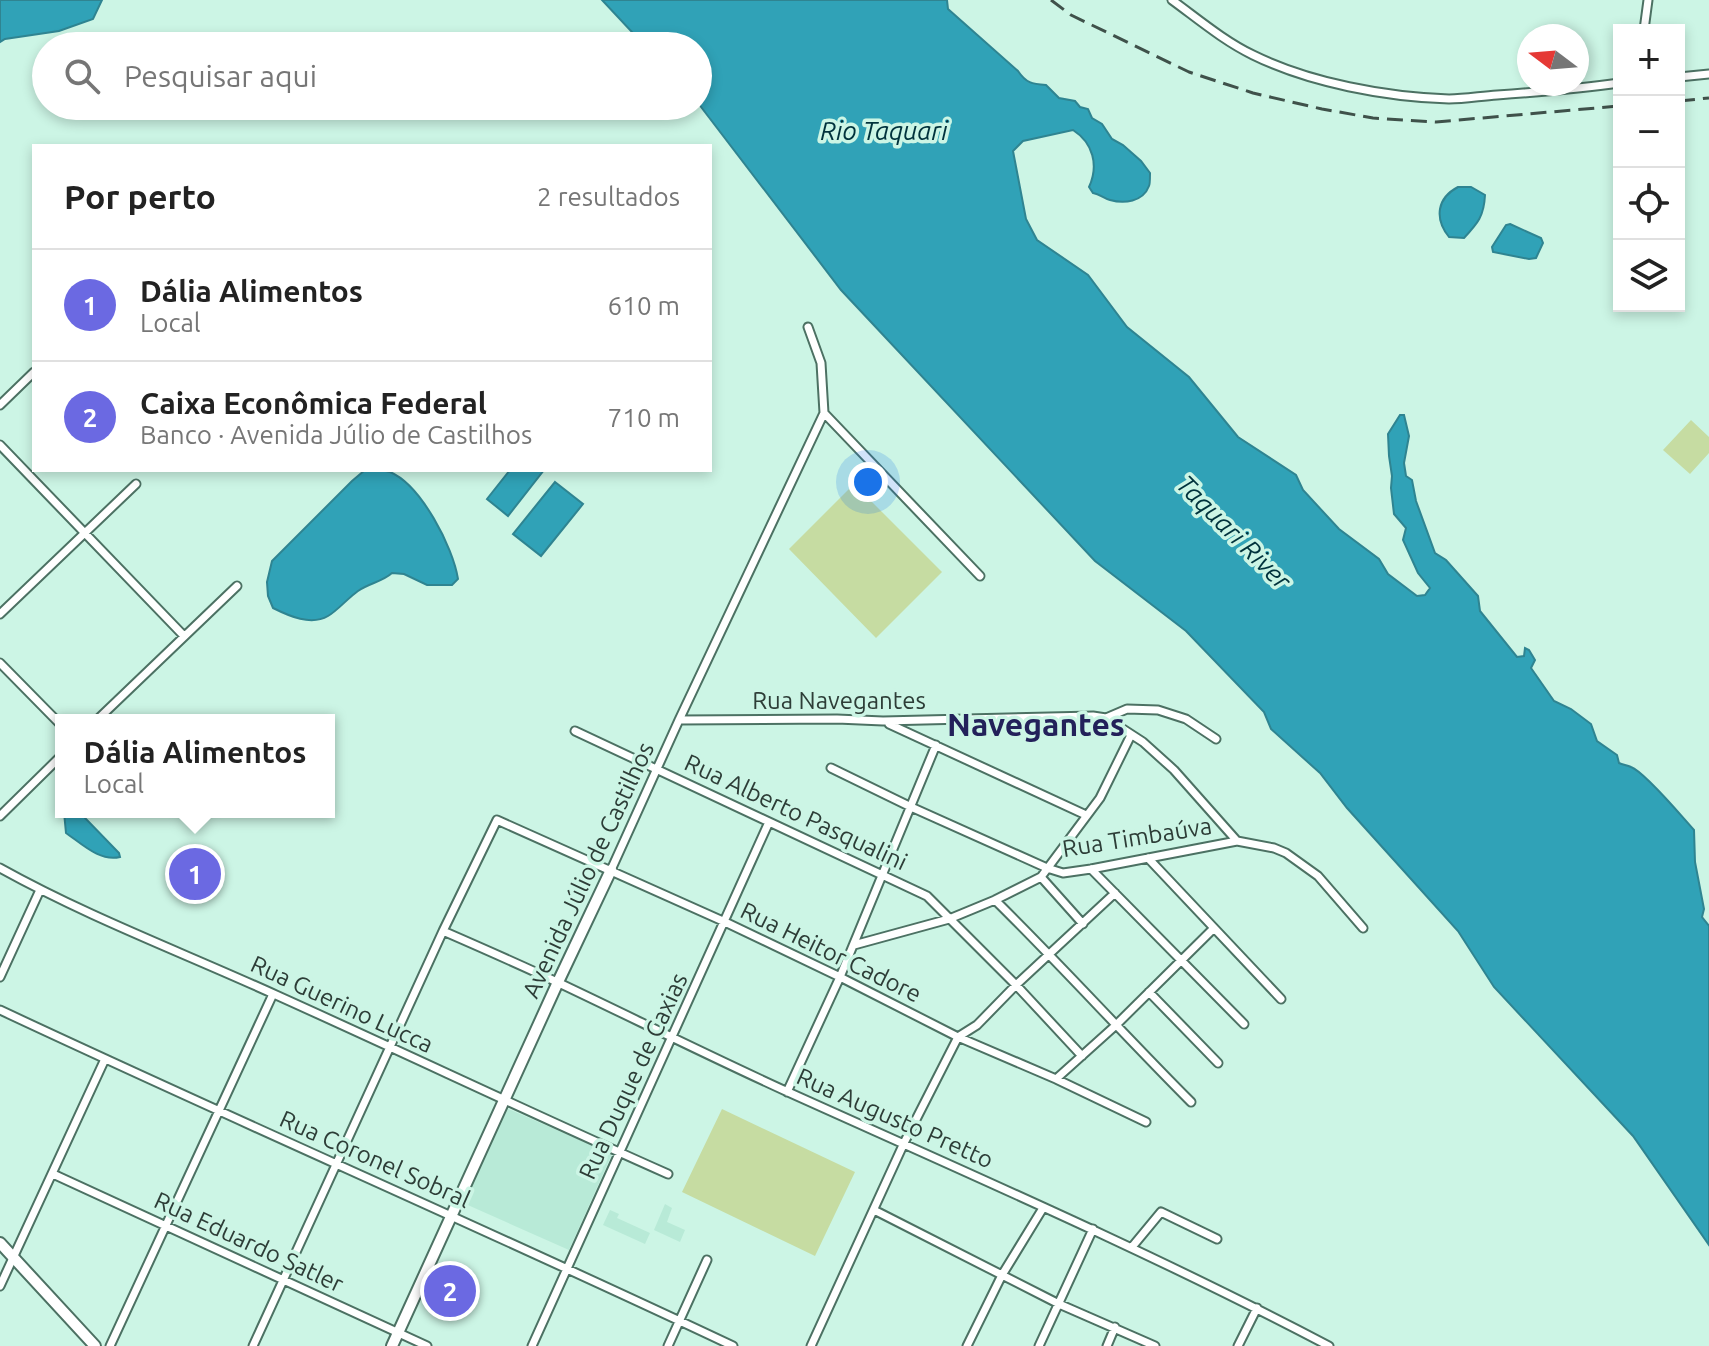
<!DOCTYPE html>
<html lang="pt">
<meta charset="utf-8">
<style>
:root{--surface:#fff;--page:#f6f6f6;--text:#222;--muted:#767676;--line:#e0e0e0;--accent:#6b69e2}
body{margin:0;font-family:Ubuntu,sans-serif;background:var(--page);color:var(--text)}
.controls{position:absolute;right:24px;top:24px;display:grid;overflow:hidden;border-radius:0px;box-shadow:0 4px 12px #0003}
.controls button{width:72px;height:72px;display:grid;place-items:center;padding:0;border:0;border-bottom:2px solid var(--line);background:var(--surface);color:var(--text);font:40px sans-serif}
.compass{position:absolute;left:1517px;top:24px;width:72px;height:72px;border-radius:50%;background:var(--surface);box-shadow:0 4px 12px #0003;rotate:286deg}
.you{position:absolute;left:868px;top:482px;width:28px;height:28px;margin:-20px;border:6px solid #fff;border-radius:50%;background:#1a73e8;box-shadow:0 0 0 12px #1a73e833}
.badge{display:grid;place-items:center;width:52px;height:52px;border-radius:50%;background:var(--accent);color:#fff;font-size:26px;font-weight:700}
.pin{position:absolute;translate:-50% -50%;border:4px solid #fff;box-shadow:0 2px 8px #0006}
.popup{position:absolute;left:55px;top:714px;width:280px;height:104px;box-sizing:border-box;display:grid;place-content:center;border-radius:0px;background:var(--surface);filter:drop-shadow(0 2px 6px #0005);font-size:26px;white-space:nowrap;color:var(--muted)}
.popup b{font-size:30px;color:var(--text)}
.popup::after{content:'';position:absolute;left:50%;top:100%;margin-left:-16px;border:16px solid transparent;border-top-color:var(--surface)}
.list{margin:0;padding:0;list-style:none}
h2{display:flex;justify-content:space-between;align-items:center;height:104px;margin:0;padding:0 32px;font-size:34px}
h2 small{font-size:26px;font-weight:400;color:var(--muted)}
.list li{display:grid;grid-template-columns:52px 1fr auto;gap:24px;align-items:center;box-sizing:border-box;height:112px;padding:0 32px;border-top:2px solid var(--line)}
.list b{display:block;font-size:30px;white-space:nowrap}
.list p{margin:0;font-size:26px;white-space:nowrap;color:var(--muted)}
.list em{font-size:26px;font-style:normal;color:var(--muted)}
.icon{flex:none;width:44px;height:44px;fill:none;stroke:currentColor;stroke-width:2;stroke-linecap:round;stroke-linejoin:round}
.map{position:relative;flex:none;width:1709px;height:1346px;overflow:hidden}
.search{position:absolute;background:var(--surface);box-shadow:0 4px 12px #0003;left:32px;top:32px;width:680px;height:88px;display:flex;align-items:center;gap:20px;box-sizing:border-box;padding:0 28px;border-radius:44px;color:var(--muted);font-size:30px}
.panel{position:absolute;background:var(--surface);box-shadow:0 4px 12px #0003;left:32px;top:144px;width:680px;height:328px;border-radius:0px}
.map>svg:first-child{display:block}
.built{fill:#b8ead7}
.green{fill:#c6dca2}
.water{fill:#30a2b7;stroke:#2f8491;stroke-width:2}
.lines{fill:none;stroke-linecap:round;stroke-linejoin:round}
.street-casing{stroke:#4c7163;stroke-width:11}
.secondary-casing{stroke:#4c7163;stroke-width:14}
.street{stroke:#fff;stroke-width:7}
.secondary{stroke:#fff;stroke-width:10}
.rail{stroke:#3f514a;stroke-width:3;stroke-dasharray:16 8;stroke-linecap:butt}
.labels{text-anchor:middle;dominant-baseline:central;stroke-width:7;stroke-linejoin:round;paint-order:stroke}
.street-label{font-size:24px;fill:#2d3d37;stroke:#ccf5e5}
.water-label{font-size:26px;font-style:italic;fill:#00323c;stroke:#ccf5e5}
.district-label{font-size:32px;font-weight:bold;fill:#23215a;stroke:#ccf5e5}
</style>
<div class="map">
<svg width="1709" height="1346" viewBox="0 0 1709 1346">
<rect width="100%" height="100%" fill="#ccf5e5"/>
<path class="built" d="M504 1107 612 1154 569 1250 461 1202Z
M665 1204 672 1208 667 1222 685 1230 680 1242 654 1230Z
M610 1210 619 1214 617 1218 650 1233 645 1244 603 1225Z"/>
<path class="green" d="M1691 420 1709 437V453L1690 474 1663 450Z
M854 484 942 572 876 638 789 549Z
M722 1109 855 1172 815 1256 682 1192Z"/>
<path class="water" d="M0 0H102L93 19 59 31 5 39 0 42Z
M602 0H947L948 9 1018 71C1026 83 1032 84 1046 85L1059 98 1075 101 1080 107 1088 109 1092 118 1102 124 1112 139 1123 145 1141 161 1150 173C1150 174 1150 185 1149 186 1143 202 1124 204 1110 200 1103 198 1100 194 1093 193L1089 187C1099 165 1093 143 1073 130L1023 141 1013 151 1026 219 1037 240 1088 275 1127 327 1189 377 1238 437 1296 475 1303 490 1339 529 1379 559 1388 574 1417 596 1425 595 1430 588 1418 573 1403 540 1406 528 1394 514 1391 488 1392 476 1389 456 1388 434 1400 415H1404L1409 436 1404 463 1406 476 1412 480 1416 501 1435 553 1446 560 1478 596 1480 611 1517 657 1524 656 1525 648 1529 650 1535 660 1531 668 1554 701 1571 709 1591 724 1597 741 1617 755 1619 763C1623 765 1627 765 1631 767 1645 772 1683 818 1694 830L1695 862 1704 909 1702 917 1709 926V1245L1633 1136 1494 987 1458 931 1347 808 1320 773 1271 729 1264 712 1186 631 1095 561 841 290 698 103V46H645Z
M1458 187H1471L1485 195C1484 216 1478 223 1464 238L1449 237C1434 218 1437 198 1458 187Z
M1510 224 1541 238 1543 243 1536 258 1529 259 1493 252 1492 247 1506 225Z
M365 470C373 470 382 469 390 472 421 485 453 547 458 579L452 585H427L404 574 392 573C382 582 369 583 358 591 348 598 337 611 328 616 311 626 289 616 273 608L268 596 267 582 272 561 352 481Z
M510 470H544L508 516 487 499Z
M555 482 583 504 541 556 513 534Z
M64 812H83L85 818 119 853 120 857C100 862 82 844 66 833Z"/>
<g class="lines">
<defs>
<path id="street" d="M1172 0C1198 19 1224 41 1253 55 1310 83 1386 97 1449 99 1465 99 1481 96 1497 95 1538 92 1578 89 1619 83
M1644 30 1648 0
M1679 77 1709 74
M0 405 34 372
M824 413 980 576
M0 445 184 636
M0 614 136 484
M0 663 61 725
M1106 718 1127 709 1158 710 1186 719 1216 739
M97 720 237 586
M679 720 837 719 883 721 1093 716 1106 718 1143 742 1174 770 1237 841
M889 724 1086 815
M575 731 927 896 1016 985 1082 1056
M831 768 911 807 1047 868 1063 873 1091 869 1237 841 1274 848 1286 853 1318 876 1363 928
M0 816 61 756
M1148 858 1281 999
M0 868C88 917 184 953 276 995 407 1054 537 1116 668 1174
M1091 869 1244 1024
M611 870 679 720 824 413 821 363 808 327
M1041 877 1083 924
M995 900C1062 966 1125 1036 1191 1102
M443 931C482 948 521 965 559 983 635 1019 711 1057 788 1092 970 1174 1152 1253 1329 1346
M854 945 949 919 995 900 1041 877 1100 798 1131 735
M0 977 40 890
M1149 992 1218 1063
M0 1010C243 1124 490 1231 733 1346
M1056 1079 1115 1026 1213 929
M787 1092 840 977 936 745
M53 1174 427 1346
M874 1210 1059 1304 1155 1346
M1132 1247 1161 1212 1217 1239
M0 1286 105 1059
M110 1346 273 994
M253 1346 443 931 497 820 725 922 840 977 958 1037 1056 1079 1146 1122
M532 1346 769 822
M668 1346 707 1260
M811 1346 904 1143 958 1037 977 1025 1016 985 1115 893
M967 1346 1002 1275 1043 1208
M1039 1346 1093 1229
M1107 1346 1115 1327
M1238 1346 1257 1308"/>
<path id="secondary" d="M0 1243 95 1346
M392 1346 558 982 611 870"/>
</defs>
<use href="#street" class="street-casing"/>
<use href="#secondary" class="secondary-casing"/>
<use href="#street" class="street"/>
<use href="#secondary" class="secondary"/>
<path class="rail" d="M1051 0 1071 15 1189 72 1253 93 1322 109 1373 118 1436 122 1619 106
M1679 101 1709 98"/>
</g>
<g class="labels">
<g class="street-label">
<text x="839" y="700">Rua Navegantes</text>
<text transform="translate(796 812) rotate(25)">Rua Alberto Pasqualini</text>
<text transform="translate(1137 837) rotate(-9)">Rua Timbaúva</text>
<text transform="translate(588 870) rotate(-65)">Avenida Júlio de Castilhos</text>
<text transform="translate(831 952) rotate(26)">Rua Heitor Cadore</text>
<text transform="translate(342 1004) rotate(25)">Rua Guerino Lucca</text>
<text transform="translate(633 1076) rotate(-65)">Rua Duque de Caxias</text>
<text transform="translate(895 1118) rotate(24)">Rua Augusto Pretto</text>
<text transform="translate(375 1159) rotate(24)">Rua Coronel Sobral</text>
<text transform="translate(249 1242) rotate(25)">Rua Eduardo Satler</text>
</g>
<g class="water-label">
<text x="884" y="130">Rio Taquari</text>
<text transform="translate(1234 532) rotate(45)">Taquari River</text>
</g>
<g class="district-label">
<text x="1036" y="724">Navegantes</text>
</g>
</g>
</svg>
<div class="controls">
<button>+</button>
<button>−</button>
<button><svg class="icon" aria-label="locate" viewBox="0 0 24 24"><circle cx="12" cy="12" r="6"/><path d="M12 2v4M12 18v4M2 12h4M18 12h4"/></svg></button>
<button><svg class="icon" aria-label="layers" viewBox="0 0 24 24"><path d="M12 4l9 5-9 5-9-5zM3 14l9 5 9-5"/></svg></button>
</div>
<svg class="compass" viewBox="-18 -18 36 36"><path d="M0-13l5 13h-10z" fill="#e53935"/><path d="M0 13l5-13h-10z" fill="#767676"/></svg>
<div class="you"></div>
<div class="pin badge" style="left:195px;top:874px">1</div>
<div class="popup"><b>Dália Alimentos</b>Local</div>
<div class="pin badge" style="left:450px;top:1291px">2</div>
<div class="search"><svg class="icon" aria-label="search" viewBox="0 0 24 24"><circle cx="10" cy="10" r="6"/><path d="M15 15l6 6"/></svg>Pesquisar aqui</div>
<section class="panel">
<h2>Por perto<small>2 resultados</small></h2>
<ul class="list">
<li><span class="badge">1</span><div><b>Dália Alimentos</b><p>Local</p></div><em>610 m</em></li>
<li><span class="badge">2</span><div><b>Caixa Econômica Federal</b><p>Banco · Avenida Júlio de Castilhos</p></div><em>710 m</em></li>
</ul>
</section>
</div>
